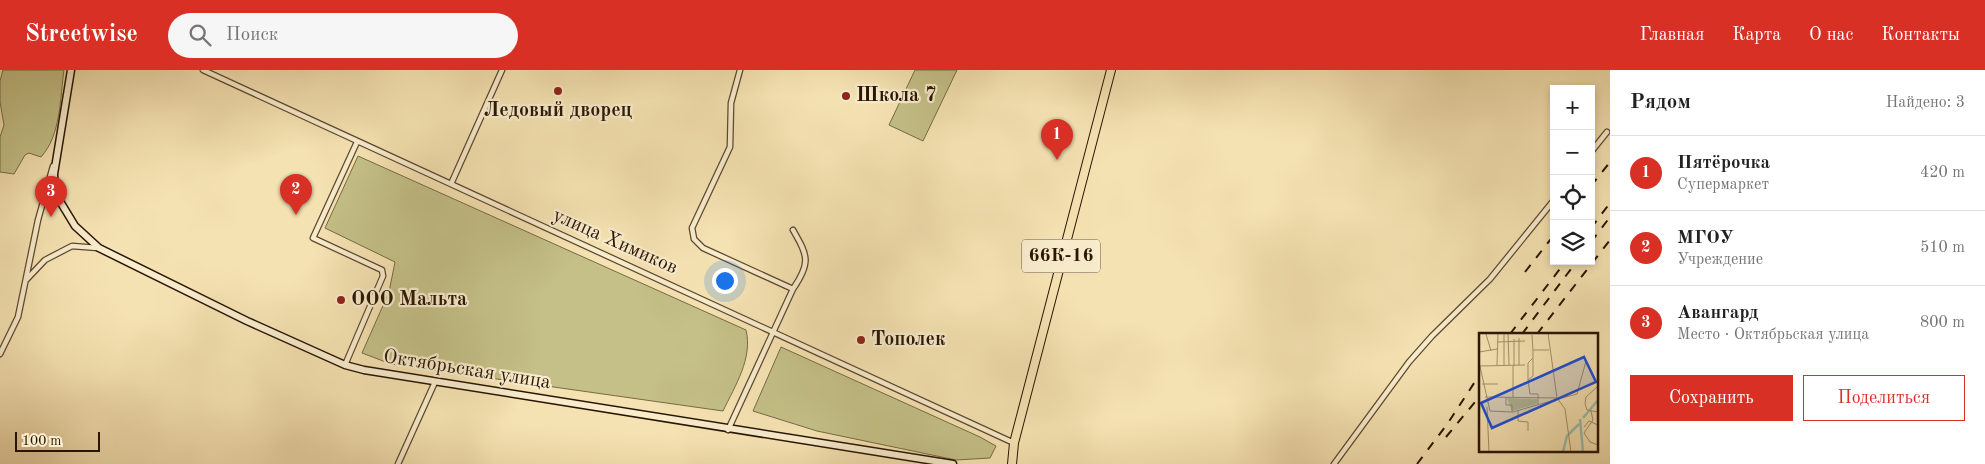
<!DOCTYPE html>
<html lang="ru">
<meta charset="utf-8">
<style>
:root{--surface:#fff;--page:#f6f6f6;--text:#222;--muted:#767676;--line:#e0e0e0;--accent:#d93025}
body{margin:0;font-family:"Old Standard TT",serif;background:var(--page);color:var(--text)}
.controls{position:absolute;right:15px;top:15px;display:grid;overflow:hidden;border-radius:0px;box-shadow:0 2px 8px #0003}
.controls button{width:45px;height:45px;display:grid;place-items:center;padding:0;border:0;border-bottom:1px solid var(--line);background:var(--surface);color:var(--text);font:25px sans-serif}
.scale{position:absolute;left:15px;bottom:12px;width:85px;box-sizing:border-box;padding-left:5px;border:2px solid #291501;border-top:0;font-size:14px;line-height:18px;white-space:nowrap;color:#291501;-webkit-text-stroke:4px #f8eccd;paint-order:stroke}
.you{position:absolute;left:724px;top:210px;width:18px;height:18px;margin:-12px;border:4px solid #fff;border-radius:50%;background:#1a73e8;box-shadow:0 0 0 8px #1a73e833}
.badge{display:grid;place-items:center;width:32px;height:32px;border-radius:50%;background:var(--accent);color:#fff;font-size:16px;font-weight:700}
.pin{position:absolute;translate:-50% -41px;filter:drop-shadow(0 1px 2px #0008)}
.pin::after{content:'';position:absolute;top:26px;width:18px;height:15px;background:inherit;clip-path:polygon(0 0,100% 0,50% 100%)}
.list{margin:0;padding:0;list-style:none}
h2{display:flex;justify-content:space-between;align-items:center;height:65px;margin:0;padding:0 20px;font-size:21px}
h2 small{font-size:16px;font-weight:400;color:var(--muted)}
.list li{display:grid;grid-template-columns:32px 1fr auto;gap:15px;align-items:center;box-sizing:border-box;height:75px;padding:0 20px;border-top:1px solid var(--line)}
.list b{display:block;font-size:19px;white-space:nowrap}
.list p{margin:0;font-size:16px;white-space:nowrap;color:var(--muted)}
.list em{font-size:16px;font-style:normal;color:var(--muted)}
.actions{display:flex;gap:10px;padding:15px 20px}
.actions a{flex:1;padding:11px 0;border:1px solid var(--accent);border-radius:0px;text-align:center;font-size:18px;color:var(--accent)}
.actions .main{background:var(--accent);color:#fff}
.icon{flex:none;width:28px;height:28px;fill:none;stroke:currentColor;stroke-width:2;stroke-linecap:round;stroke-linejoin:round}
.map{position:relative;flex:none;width:1610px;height:394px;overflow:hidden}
header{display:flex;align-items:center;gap:30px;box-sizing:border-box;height:70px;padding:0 25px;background:var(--accent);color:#fff}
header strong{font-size:24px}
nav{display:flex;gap:28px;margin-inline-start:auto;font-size:18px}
.search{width:350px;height:45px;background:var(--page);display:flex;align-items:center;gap:12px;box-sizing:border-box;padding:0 18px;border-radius:28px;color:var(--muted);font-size:19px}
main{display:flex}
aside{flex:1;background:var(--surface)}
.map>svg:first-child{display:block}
.green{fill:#c4c087;stroke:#766a44}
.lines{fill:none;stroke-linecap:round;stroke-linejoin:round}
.street-casing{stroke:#5c482d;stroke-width:7}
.secondary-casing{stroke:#291501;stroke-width:9}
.primary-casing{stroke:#291501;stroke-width:10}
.street{stroke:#f8eccd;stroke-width:4.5}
.secondary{stroke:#f8eccd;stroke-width:6}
.primary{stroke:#f5e2b2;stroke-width:8}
.rail{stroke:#291501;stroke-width:2;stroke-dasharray:9 9;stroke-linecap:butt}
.poi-dot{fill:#8f2418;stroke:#f8eccd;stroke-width:2}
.labels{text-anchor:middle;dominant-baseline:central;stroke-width:4.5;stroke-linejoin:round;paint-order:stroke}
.shield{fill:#f8eccd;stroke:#67563e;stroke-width:1}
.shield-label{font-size:19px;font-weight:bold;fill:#291501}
.poi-label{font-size:20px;font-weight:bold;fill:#291501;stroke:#f8eccd;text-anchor:start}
.street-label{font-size:20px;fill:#291501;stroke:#f8eccd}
.inset-river{fill:none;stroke:#9cbdb0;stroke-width:2.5}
.inset-road{fill:none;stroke:#a3906b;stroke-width:1}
.view{fill:#1d4ed8;fill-opacity:0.15;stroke:#1d4ed8;stroke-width:2.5}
.inset-edge{fill:none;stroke:#291501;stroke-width:2.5}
</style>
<header>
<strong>Streetwise</strong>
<div class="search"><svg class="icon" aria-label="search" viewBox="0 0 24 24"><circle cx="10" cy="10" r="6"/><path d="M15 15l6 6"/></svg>Поиск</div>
<nav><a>Главная</a><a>Карта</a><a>О нас</a><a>Контакты</a></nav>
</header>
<main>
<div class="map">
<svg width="1610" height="394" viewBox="0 0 1610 394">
<rect width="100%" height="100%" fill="#f5e2b2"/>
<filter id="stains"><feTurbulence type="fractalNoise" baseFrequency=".004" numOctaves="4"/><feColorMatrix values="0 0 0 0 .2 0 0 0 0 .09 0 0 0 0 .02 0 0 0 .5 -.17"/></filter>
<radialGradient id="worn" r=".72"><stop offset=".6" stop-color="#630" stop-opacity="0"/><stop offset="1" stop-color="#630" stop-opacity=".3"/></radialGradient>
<path class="green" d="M3 0H64C60 28 61 65 41 87L29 83 25 85 14 104 0 102V67L4 55 0 32V11Z
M915 0H957L923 71 889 55Z
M358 86 746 260C753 288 735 316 723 341L391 294 362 283 389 222 395 192 325 158Z
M781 277 980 367 996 376 990 388 956 390 932 385 817 361 753 341Z"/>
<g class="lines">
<defs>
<path id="street" d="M203 0 1014 373
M1591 82 1607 62
M451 114 502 0
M27 209 45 190 72 176 98 178
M793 219C811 193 808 186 793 160
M0 284 18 247 38 150 53 96
M345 295 383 206 382 200 313 168 357 72
M728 360 793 219 703 178 694 169 692 158 730 77 731 33 740 0
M398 394 435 312
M1334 394 1409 292 1432 266 1490 209 1554 130"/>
<path id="secondary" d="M71 0 54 104 55 123 75 156 99 178 247 251 345 295 364 300 953 394"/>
<path id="primary" d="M1012 394 1014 373 1111 0"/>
</defs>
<use href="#street" class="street-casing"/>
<use href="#secondary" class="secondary-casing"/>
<use href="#primary" class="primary-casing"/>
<use href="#street" class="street"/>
<use href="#secondary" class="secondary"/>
<use href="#primary" class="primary"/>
<path class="rail" d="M1591 116 1610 92
M1591 158 1610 133
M1591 172 1610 147
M1525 202 1554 165
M1510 264 1566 191
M1522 264 1577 191
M1537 264 1610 170
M1446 367 1480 326
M1417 394 1448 353 1480 304"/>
</g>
<g class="poi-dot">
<circle cx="558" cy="21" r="5"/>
<circle cx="846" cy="26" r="5"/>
<circle cx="341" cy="230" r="5"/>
<circle cx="861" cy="270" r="5"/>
</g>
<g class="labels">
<rect class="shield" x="1022" y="169.5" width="78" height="33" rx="4"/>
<g class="shield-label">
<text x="1061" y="186">66К-16</text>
</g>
<g class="poi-label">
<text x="856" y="26">Школа 7</text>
<text x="558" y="41" text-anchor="middle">Ледовый дворец</text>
<text x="351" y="230">ООО Мальта</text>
<text x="871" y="270">Тополек</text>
</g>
<g class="street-label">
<text transform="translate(615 172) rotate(24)">улица Химиков</text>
<text transform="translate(467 300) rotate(9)">Октябрьская улица</text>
</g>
</g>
<g transform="translate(1479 263)">
<rect width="119" height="119" fill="#f5e2b2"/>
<path d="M28 65 58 66V71L33 78Z" fill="#c4c087"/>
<path class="inset-river" d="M104 85 119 67M101 86 104 119M84 119 88 103 100 91"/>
<path class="inset-road" d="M29 0 30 32M69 0 78 65 86 76 92 119M7 1 12 18M53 2 54 17M40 5V32M18 9 46 8M0 19 18 16M54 25 49 30V47L51 61H59V71M0 29 11 78 34 79 79 66M18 32 19 0M25 32V0M1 33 46 32M34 33V64M35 33V6M49 47 54 43V17H70M3 51H19M119 53 107 64 106 71 108 77 119 79M6 64 78 65M27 64V72H33V79M79 66 98 61 107 28M8 74 10 119M39 77V88L49 89V98M112 78 114 87 105 100 111 109 119 112M105 94 110 88 119 92"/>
<path class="view" d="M105 24 117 49 13 95 2 70Z"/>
<rect width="119" height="119" class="inset-edge"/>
</g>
<rect width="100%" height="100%" filter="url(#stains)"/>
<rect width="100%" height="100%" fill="url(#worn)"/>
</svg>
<div class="controls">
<button>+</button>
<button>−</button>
<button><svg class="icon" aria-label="locate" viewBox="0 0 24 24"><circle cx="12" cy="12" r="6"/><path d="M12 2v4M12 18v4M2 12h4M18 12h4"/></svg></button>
<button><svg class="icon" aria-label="layers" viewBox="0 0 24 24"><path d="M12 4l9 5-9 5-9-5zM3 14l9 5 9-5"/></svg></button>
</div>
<div class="scale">100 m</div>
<div class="you"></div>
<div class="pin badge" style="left:1057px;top:90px">1</div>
<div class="pin badge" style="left:296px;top:145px">2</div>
<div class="pin badge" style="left:51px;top:147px">3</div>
</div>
<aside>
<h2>Рядом<small>Найдено: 3</small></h2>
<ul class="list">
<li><span class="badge">1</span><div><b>Пятёрочка</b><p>Супермаркет</p></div><em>420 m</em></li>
<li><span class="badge">2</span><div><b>МГОУ</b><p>Учреждение</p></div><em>510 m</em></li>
<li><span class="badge">3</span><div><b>Авангард</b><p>Место · Октябрьская улица</p></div><em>800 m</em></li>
</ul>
<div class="actions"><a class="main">Сохранить</a><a>Поделиться</a></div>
</aside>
</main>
